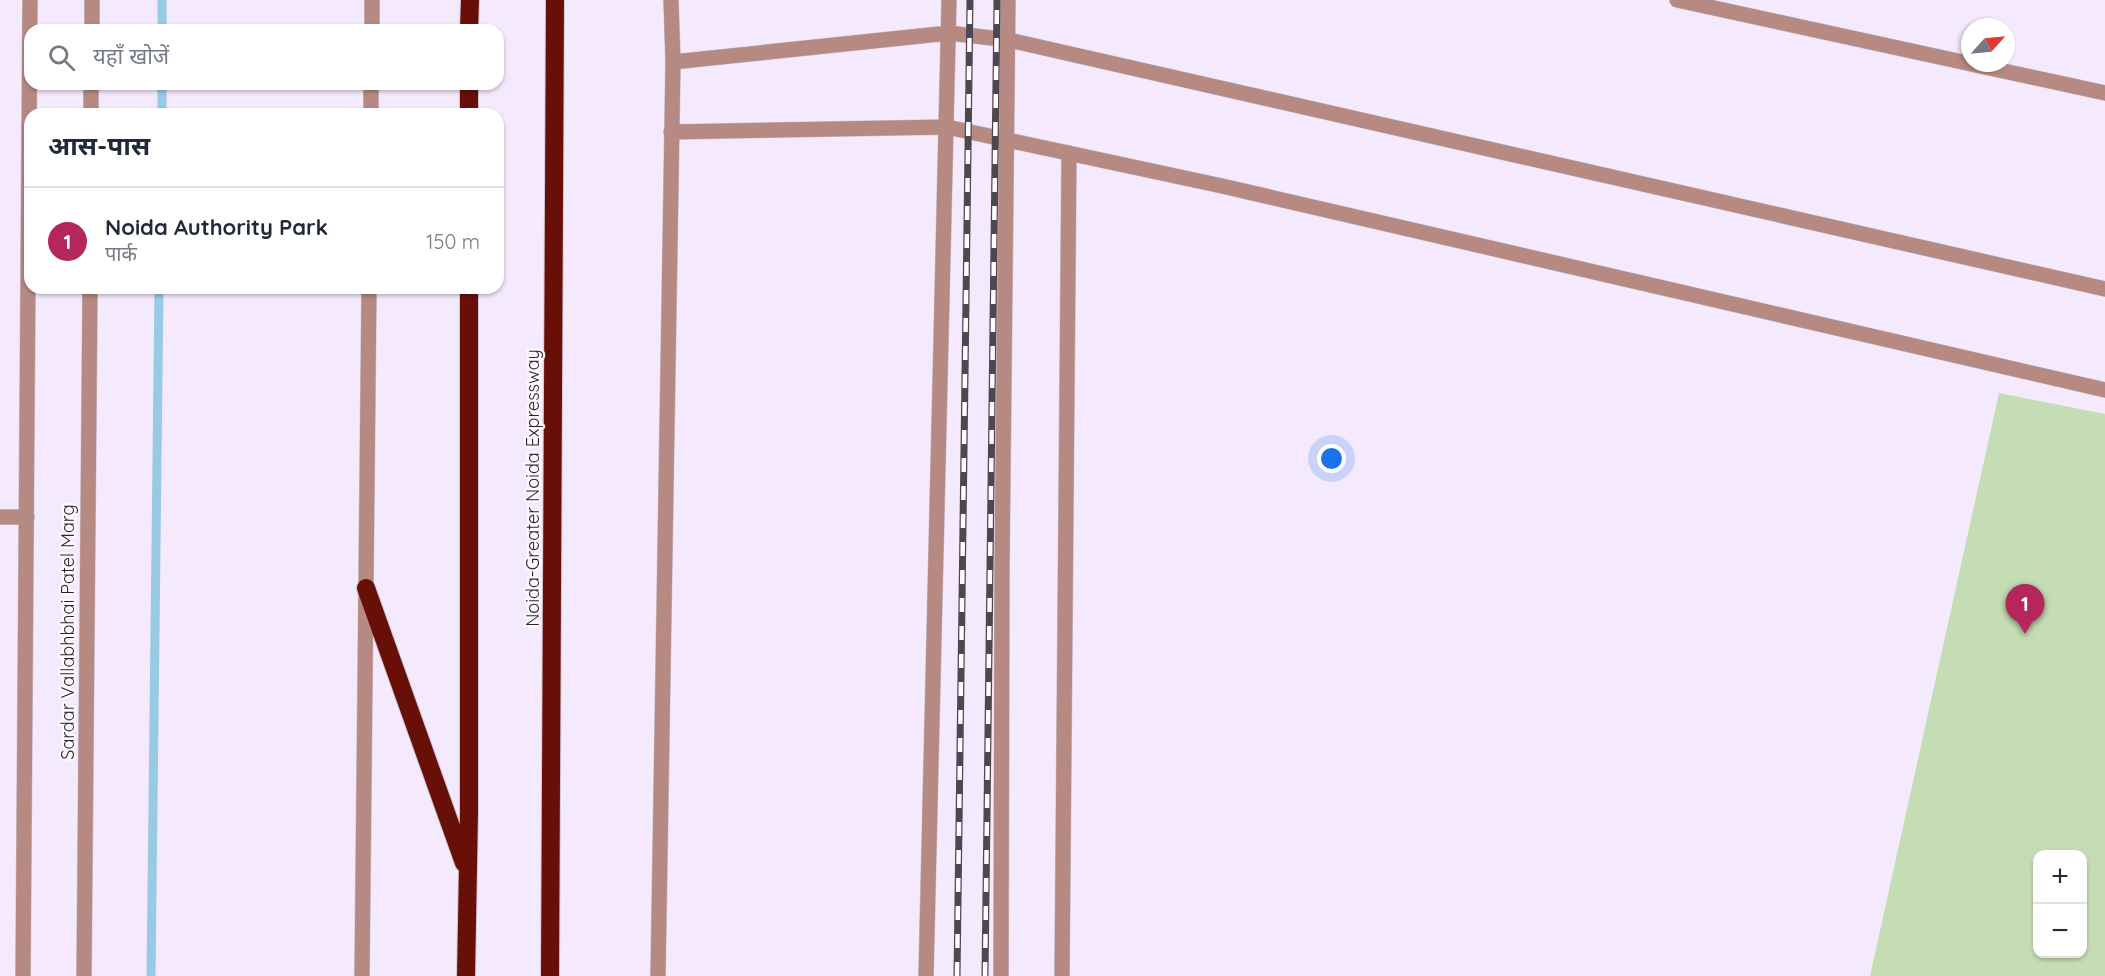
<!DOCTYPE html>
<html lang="hi">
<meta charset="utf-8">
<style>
:root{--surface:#fff;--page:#f2f2f3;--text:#1f2937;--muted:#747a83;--line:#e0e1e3;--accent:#b5275b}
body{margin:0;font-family:Quicksand,"Noto Sans Devanagari",sans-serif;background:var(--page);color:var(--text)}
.controls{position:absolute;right:18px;bottom:18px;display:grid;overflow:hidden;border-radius:12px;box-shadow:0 2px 4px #0004}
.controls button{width:54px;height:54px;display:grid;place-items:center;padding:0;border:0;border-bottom:2px solid var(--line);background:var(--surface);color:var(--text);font:30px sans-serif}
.compass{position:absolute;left:1961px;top:18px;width:54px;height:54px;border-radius:50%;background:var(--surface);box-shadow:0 2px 4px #0004;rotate:63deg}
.you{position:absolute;left:1332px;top:459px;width:21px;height:21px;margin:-15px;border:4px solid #fff;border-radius:50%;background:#1a73e8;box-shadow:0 0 0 9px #1a73e833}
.badge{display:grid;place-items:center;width:39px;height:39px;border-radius:50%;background:var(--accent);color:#fff;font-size:20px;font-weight:700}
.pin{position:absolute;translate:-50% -50px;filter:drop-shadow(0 2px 3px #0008)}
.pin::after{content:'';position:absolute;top:32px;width:21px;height:18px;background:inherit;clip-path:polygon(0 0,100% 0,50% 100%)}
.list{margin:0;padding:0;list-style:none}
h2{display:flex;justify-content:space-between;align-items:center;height:78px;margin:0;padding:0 24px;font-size:26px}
h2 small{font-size:20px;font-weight:400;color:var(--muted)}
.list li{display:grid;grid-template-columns:39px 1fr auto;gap:18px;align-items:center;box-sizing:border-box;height:108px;padding:0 24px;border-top:2px solid var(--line)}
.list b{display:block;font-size:22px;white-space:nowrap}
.list p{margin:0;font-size:20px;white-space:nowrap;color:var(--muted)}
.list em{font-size:20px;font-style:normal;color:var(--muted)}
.icon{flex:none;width:33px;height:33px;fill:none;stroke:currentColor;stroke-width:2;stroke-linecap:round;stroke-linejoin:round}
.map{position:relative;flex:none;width:2105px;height:976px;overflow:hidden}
.search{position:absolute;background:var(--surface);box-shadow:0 2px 4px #0004;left:24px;top:24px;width:480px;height:66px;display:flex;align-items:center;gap:15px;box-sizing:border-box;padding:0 21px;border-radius:18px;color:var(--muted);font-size:22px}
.panel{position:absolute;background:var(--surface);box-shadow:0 2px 4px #0004;left:24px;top:108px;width:480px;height:186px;border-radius:18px}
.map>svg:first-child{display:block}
.green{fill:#c5ddb4;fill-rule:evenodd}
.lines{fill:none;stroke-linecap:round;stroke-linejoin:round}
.stream{stroke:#98cae4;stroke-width:9}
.minor-casing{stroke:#d0c7d7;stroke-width:16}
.highway-casing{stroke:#d0c7d7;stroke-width:20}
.minor{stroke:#b68a83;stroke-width:15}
.highway{stroke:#680f08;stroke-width:18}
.rail-casing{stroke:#4d4750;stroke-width:7}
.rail{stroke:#fdfbff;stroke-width:4.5;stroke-dasharray:14;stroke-linecap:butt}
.labels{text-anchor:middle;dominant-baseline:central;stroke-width:4.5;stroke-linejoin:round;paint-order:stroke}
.street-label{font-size:18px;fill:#2a252c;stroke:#fdfbff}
</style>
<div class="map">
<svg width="2105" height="976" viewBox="0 0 2105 976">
<rect width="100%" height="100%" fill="#f5eafd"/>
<path class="green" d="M1999 393 2105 414V976H1870ZM2038 854H2082V954H2038Z"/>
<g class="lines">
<path class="stream" d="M162 30V0
M162 114V84
M151 976 159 288"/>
<defs>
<path id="minor" d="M1677 0 2105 93
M92 30V0
M372 30V0
M673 62 949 33 1009 40 2105 289
M91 114V84
M371 114V84
M671 132 947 127 1222 186 2105 390
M0 517H27
M23 976 30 0
M84 976 90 288
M362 976 369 288
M658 976 673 62 671 0
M926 976 949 0
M1001 976 1002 567 1008 0
M1062 976 1069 153"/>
<path id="highway" d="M469 30 470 0
M469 114V84
M366 588 464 863
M466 976 469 812V288
M550 976 555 0"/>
</defs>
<use href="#minor" class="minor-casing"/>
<use href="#highway" class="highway-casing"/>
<use href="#minor" class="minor"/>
<use href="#highway" class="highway"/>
<defs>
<path id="rail" d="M957 976 970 0
M985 976 997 0"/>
</defs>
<use href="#rail" class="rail-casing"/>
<use href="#rail" class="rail"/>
</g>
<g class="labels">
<g class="street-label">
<text transform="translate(532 488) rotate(-90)">Noida-Greater Noida Expressway</text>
<text transform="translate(67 632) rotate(-90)">Sardar Vallabhbhai Patel Marg</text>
</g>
</g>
</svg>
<div class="controls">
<button>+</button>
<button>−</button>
</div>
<svg class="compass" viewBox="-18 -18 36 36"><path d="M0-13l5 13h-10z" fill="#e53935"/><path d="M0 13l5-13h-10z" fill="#747a83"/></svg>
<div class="you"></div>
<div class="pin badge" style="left:2025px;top:634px">1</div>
<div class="search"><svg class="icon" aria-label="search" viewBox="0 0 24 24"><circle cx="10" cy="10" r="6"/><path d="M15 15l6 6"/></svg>यहाँ खोजें</div>
<section class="panel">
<h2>आस-पास<small></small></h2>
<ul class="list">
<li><span class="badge">1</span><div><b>Noida Authority Park</b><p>पार्क</p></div><em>150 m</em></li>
</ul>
</section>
</div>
